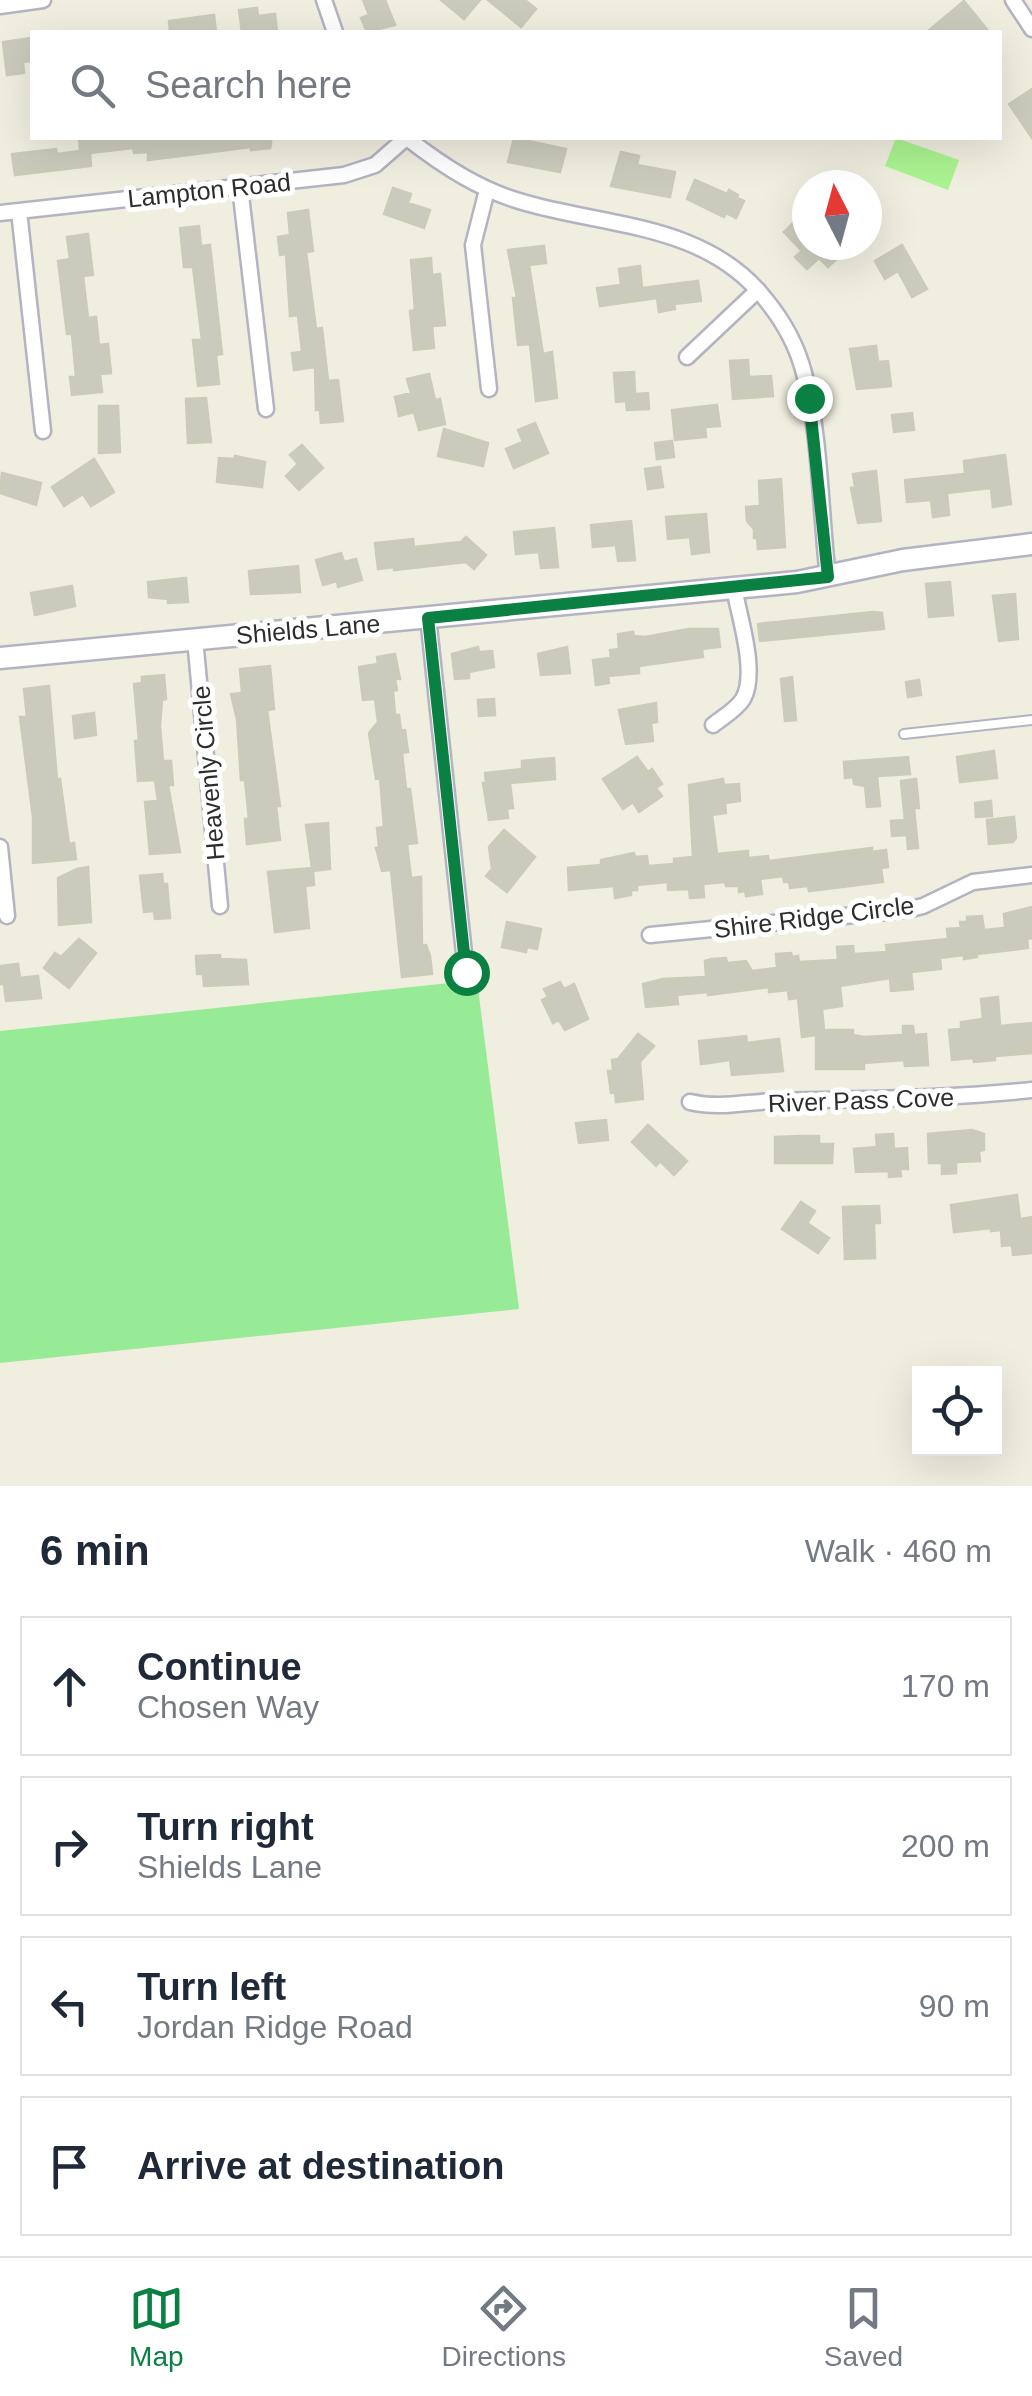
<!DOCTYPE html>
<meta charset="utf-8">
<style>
:root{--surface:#fff;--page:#f2f2f3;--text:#1f2937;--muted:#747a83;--line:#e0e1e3;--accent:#0b8043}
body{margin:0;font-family:Arial,sans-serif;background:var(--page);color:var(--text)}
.controls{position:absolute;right:30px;bottom:30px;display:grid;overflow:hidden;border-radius:0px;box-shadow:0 10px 40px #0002}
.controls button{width:90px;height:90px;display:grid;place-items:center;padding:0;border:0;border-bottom:2px solid var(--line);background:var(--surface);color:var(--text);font:50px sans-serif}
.compass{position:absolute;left:792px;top:170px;width:90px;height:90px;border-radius:50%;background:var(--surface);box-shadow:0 10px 40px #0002;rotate:354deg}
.stop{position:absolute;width:30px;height:30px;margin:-22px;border:8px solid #0b8043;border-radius:50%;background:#fff}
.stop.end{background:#0b8043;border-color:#fff;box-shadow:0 2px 10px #0008}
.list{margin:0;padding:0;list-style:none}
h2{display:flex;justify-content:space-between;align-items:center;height:130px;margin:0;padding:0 40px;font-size:42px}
h2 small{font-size:32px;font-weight:400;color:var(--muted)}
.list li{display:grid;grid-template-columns:65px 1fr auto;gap:30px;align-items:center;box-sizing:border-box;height:140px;margin:0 20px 20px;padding:0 20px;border:2px solid var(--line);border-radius:0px}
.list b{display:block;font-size:38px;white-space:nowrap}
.list p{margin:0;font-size:32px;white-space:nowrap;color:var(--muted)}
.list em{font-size:32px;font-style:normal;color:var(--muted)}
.icon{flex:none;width:55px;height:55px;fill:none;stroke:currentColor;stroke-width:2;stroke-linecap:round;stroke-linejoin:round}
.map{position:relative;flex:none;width:1032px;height:1486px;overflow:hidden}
.search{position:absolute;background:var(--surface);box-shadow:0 10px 40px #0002;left:30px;right:30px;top:30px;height:110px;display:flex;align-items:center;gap:25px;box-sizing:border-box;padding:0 35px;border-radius:0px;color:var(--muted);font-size:38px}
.sheet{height:770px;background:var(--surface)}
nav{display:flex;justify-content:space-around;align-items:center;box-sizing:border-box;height:140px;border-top:2px solid var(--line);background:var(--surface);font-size:28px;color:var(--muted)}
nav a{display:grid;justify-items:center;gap:5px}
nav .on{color:var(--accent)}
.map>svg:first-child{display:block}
.green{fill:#98eb96}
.pitch{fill:#aaf391}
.building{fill:#cbcbbd;stroke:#cccbb8;stroke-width:2.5}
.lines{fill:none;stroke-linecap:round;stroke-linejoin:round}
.service-casing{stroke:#b4b3c2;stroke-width:12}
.minor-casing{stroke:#b4b3c2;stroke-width:19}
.secondary-casing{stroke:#b4b3c2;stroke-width:25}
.service{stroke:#fff;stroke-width:8}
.minor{stroke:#fff;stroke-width:14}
.secondary{stroke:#fff;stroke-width:20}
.route{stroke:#0b8043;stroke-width:12}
.labels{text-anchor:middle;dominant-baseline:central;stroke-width:10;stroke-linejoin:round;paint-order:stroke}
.street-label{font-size:25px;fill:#2d2d2d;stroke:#fff}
</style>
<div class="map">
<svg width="1032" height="1486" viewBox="0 0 1032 1486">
<rect width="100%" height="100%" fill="#f0eedf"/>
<path class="green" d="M477 980 519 1309 0 1363V1031Z"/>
<path class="pitch" d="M896 138 959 160 948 190 885 166Z"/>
<path class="building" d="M363 0H385L395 25 367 32 361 18 369 15Z
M441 0H480L464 19Z
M488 0H525L536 9 521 27Z
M964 1 989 32H927Z
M257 8 258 16 275 14 277 32H242L239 10Z
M214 15 216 32H170L169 21Z
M32 38V61L23 62 24 73 7 75 3 42Z
M1032 89V138L1009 104Z
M79 138H271V145L270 148 251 150V147L148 160V152L134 153 133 148 90 153 91 166 15 175 12 154 56 149 57 154 80 151Z
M514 138 566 149 560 172 508 162Z
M621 152 639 156 637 165 675 172 670 197 611 186Z
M695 180 727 194 729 190 738 195 737 198 744 201 736 218 726 213 724 217 687 199Z
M393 188 411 194 408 203 430 210 424 228 384 214Z
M807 209V245H836L843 253 828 267 819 258 807 269 795 257 802 251 784 232Z
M308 210 313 251 306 252 316 329 322 328 328 381 338 380 343 421 321 423 320 410H316L315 367 294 370 292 353 302 352 298 315 290 316 286 254 280 255 278 237 290 235 288 213Z
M199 226 201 246 210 245 222 354 216 355 219 384 198 386 193 340H202L193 267H184L180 228Z
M88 234 93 275 83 276 88 318 96 317 99 345 108 344 111 373 100 374 102 392 72 395 70 377H76L72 334H67L58 261 70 259 67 237Z
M902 245 927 289 912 297 898 271 885 279 875 261Z
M544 246 546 263 529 265 543 354 552 352 557 398 536 401 530 344 518 345 513 298H517L508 250Z
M431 258 432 275 440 274 445 325 432 326 434 348 414 350 410 311 415 310 411 260Z
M640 266 642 288 698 281 701 301 674 304 675 309 659 312 657 298 600 306 597 288 621 285 619 269Z
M876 346 878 362 888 361 891 386 857 389 850 349Z
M748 360 749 377 771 376 773 396 733 399 730 361Z
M634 372 635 394 648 393 649 409 627 410 626 401 616 402 614 373Z
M429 374 435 400 440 399 445 424 419 430 414 412 399 416 395 397 411 393 407 379Z
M206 398 211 442 188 443 186 399Z
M717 405 720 426 705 427 706 437 675 440 672 410Z
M99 406H118L120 452 99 453Z
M912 413 914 430 894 432 892 415Z
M535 423 548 453 514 468 506 449 523 442 518 430Z
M444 429 488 443 483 466 438 456Z
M672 441 674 457 657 459 655 443Z
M302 445 323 468 299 490 286 476 298 464 290 455Z
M1005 455 1011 504 993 507 991 488 947 493 949 515 933 517 931 500 907 502 905 480 965 474 964 461Z
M235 456 265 462 262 487 217 482 219 458 234 459Z
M94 459 114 492 91 506 83 494 64 506 52 487Z
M660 467 663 487 648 489 645 469Z
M876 471 881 521 858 523 851 488 855 487 853 474Z
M2 473 41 483 36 505 0 493Z
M781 479 785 547 758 549 757 538H754V529L747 521 746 507 760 506 759 481Z
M706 514 709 552 692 554 690 537 668 539 666 517Z
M631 521 635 560 618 561 616 545 593 547 591 525Z
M554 528 558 567 541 568 539 552 516 554 514 532Z
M466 537 486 555 474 569 466 562 394 570V567L378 569 375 543 413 539 414 547 461 542Z
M341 553 344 562 356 559 362 580 338 587 337 581 323 585 316 560Z
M298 566 300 592 251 594 249 571Z
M186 578 188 602 168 603V599L149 597 148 582Z
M950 582 953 615 929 617 926 584Z
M72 586 75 606 35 615 31 593Z
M1015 594 1018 639 999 641 993 596Z
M873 612 882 613 884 629 760 641 758 624Z
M689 629H718L720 647 702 649 703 657 639 666V673L608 676 609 683 596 685 593 660 611 658 610 650 619 649 618 634 633 632 634 636 645 637Z
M478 647 479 652 492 651 494 667 469 672V678L455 679 452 654Z
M567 647 570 673 541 675 538 654Z
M395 654 400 679H395L397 690 393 691 395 715H399L401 731 405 730 408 752 402 753 406 789H410L417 843 407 844 411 878 421 877 422 946 426 945 430 956 432 974 402 977 391 870 382 871 376 848 379 847 377 828 384 827 380 778 376 779 369 733 378 722 375 699 363 700 359 667 378 664 377 657Z
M270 666 274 709 267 710 280 806H276L280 840 247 844 245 819H249L245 780H241L237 719 231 694 242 693 240 669Z
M164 675 166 699 162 700 160 726 163 761H171L173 785H168L180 852 150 854 145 802 158 801 155 780 138 781 135 741 139 740 134 684 142 683V677Z
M792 677 796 720 785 721 781 679Z
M919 680 921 695 908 697 906 682Z
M49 686 57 779H60L69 844 74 843 76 859 33 863V817L20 717H27L24 689Z
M494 699 495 715 479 716 478 700Z
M656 703 657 722 651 723 653 741 626 744 619 710Z
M94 713 96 735 75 738 73 716Z
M994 751 997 778 960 782 957 757Z
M637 757 648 772 652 769 662 784 656 788 662 796 639 812 633 802 623 809 603 779Z
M908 757 910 774 877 776 880 806 867 807 865 786 854 784 853 777 845 778 844 762Z
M554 758 555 779 510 783 513 808 507 809 508 818 489 820 483 783H486L485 773 522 769V761Z
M723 779 724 785 739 784 740 801 725 803 726 813 712 815 717 854 748 851V858L768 856 769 861 872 848V852L886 850 888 867 881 868 883 882 809 891 808 886 790 888 789 882H784L783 876 760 879 762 894 746 896 745 891 739 892V886H726L725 882 703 884 704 897 690 898 689 889 668 890V882L637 885V890H631V895L615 898 614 886 569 890 568 868 601 865V860L634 853 635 857 647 856 648 866 674 864V859L693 857 689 785Z
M916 779 919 808H914L918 848 908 849 907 835 892 836 891 821 905 820 901 781Z
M991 801 992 816 976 817 975 803Z
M1014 817 1016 838 1013 842 989 844 987 820Z
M328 823 330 869 313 871 314 885 305 886 309 928 275 932 268 872 312 868 306 825Z
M504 830 535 857 507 892 486 876 492 869 489 847Z
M88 867 91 922 59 925 58 878 77 869Z
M162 874 163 884H167L170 918 155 919 154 911 144 912 140 876Z
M1032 907V938L1027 939 1028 948 977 954V957L964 959V955L940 958 941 969 911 972 913 989 891 991 890 978 840 986 842 1006 822 1009 824 1030H853V1035L864 1037 903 1035V1026H913L914 1035 926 1034 928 1065 905 1066 904 1060 864 1063V1069H816V1035L802 1037 798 998 789 999 788 990 769 992V987L708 995V992L677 995 678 1004 646 1007 643 984 663 979 706 977 705 961 712 959 726 958 727 963 746 961 752 971 777 968 776 954 791 953 792 957 798 956 799 962 838 960 837 947 853 946 854 954 887 952 886 945 948 939 947 929 961 928 960 922H967V917L982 916 984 930 1005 928 1004 914Z
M507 922 541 929 537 949 527 947 526 952 502 947Z
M79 939 96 953 69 988 44 968 55 953 61 957Z
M220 955V959L246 960 248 984 204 986 203 974H197L196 956Z
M18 964 20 978 38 976 41 998 6 1001 4 984H0V966Z
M560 982 564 989 574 984 588 1019 565 1030 559 1020 553 1023 542 1000 548 997 544 989Z
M998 997 1000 1026 1032 1023V1053L995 1056V1060L974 1062 973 1058 952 1060 949 1030 961 1029V1022L983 1019 981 999Z
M638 1034 654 1046 640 1062 643 1099 616 1102 615 1092 611 1093 608 1071H613L612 1060 618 1059Z
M746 1036 747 1043 779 1039 783 1071 732 1075 730 1060 701 1064 699 1041Z
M606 1120 608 1140 579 1143 576 1123Z
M648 1125 687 1161 674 1175 660 1161 656 1166 632 1142Z
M972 1130 984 1134V1150L979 1151 980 1161 956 1162V1173L942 1174V1163H929L928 1134Z
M893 1134 894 1149 907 1148 908 1169H900L901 1176 889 1177V1171L856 1172 854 1149 877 1147 876 1135Z
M802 1136H819V1144H833L832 1163H775V1137Z
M1017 1195 1020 1219 1032 1217V1253L1013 1255 1012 1245 1002 1246 1001 1230 991 1231V1228L954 1232 951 1205Z
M801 1202 815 1211 807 1223 829 1238 818 1253 782 1229Z
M879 1206 880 1223H874L875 1258 845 1259 843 1207Z"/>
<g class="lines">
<defs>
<path id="service" d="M904 734 1032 720"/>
<path id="minor" d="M324 0 335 32
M1013 0 1032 29
M0 6 43 0
M407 138C443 166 481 191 526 203 610 227 707 224 766 300 784 322 797 346 804 373 821 438 820 510 828 577
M240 187 266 409
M487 190 473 245 489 389
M19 211 43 431
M0 213 344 175 375 165 406 138
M687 357 758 290
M428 617 466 972
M195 639 220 906
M713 725C723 717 736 710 743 699 758 673 739 616 734 588
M0 847 7 916
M650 935 906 910 923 906 973 882 1032 875
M690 1102C720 1109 745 1102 775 1101 861 1099 946 1099 1032 1090"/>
<path id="secondary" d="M0 658 797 582 903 560 1032 544"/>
</defs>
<use href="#service" class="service-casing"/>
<use href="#minor" class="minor-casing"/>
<use href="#secondary" class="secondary-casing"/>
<use href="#service" class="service"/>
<use href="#minor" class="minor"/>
<use href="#secondary" class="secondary"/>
</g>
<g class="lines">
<path class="route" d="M466 972 428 618 828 577 809 398"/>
</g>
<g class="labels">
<g class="street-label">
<text transform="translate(209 190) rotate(-6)">Lampton Road</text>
<text transform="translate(308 629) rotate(-5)">Shields Lane</text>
<text transform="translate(208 773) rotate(-95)">Heavenly Circle</text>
<text transform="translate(814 917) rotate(-7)">Shire Ridge Circle</text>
<text transform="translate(861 1100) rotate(-2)">River Pass Cove</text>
</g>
</g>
</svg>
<div class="controls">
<button><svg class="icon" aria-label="locate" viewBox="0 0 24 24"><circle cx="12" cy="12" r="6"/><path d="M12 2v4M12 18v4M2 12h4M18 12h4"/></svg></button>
</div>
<svg class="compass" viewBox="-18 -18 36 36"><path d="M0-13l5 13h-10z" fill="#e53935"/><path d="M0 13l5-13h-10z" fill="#747a83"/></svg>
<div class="stop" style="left:466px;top:972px"></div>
<div class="stop end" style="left:809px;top:398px"></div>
<div class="search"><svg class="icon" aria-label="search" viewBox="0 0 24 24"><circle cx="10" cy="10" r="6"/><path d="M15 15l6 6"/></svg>Search here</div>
</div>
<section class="sheet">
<h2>6 min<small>Walk · 460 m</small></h2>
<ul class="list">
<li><svg class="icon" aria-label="ahead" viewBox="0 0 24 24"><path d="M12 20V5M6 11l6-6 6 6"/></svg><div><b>Continue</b><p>Chosen Way</p></div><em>170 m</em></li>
<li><svg class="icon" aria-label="right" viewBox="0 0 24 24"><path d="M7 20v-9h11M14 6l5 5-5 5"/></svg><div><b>Turn right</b><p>Shields Lane</p></div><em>200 m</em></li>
<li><svg class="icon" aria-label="left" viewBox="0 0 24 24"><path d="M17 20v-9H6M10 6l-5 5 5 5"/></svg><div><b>Turn left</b><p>Jordan Ridge Road</p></div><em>90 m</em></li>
<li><svg class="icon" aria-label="arrive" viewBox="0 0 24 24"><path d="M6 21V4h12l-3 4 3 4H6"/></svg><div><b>Arrive at destination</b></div></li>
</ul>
</section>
<nav>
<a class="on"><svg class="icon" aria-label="map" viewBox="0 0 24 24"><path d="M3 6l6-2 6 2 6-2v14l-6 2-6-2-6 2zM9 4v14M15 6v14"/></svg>Map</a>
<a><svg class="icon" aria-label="directions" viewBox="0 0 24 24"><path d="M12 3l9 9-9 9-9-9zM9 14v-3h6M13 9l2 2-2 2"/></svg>Directions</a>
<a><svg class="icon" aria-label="saved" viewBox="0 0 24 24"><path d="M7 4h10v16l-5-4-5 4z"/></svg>Saved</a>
</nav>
